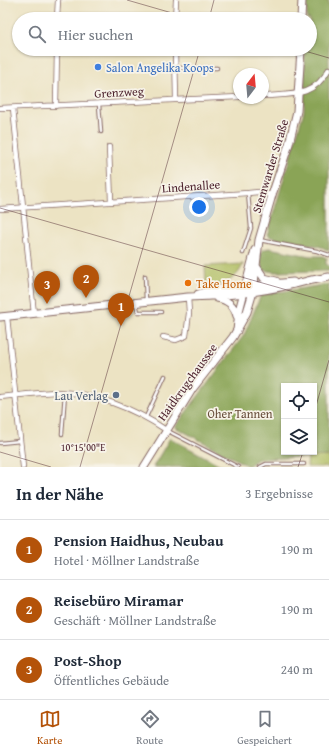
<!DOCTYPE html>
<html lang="de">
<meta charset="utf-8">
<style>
:root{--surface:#fff;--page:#f2f2f3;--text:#1f2937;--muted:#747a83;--line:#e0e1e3;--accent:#b45309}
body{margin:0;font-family:"Gentium Book Plus",serif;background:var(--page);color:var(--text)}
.controls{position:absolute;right:12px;bottom:12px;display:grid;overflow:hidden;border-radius:0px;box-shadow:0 1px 3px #0004}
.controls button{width:36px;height:36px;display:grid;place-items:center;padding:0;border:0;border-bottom:1px solid var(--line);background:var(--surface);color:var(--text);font:20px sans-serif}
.compass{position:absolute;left:233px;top:68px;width:36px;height:36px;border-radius:50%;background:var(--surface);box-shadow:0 1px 3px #0004;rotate:16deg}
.you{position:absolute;left:199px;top:207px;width:14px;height:14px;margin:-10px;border:3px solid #fff;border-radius:50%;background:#1a73e8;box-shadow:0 0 0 6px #1a73e833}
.badge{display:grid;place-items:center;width:26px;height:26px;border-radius:50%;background:var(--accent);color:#fff;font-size:13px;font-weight:700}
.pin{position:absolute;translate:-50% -33px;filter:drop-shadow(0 1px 2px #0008)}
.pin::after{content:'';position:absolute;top:21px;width:14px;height:12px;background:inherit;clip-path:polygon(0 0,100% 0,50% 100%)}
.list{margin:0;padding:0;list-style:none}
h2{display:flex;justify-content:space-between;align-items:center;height:52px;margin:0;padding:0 16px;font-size:17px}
h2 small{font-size:13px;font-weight:400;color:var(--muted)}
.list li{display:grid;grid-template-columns:26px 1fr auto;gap:12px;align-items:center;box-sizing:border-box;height:60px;padding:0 16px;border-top:1px solid var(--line)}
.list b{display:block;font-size:15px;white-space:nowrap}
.list p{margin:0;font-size:13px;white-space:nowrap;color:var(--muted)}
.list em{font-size:13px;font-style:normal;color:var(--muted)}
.icon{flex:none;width:22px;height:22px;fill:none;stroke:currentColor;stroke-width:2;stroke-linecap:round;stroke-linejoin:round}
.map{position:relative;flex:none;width:329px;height:467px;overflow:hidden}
.search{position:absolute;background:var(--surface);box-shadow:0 1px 3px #0004;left:12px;right:12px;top:12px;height:44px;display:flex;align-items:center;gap:10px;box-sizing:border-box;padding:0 14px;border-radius:22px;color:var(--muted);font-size:15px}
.sheet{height:232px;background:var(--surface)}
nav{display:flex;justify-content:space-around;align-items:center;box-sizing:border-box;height:56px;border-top:1px solid var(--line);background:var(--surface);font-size:11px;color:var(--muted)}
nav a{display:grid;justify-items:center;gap:2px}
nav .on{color:var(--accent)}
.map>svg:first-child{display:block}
.green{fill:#aebc5f;stroke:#7c6e45}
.forest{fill:#8aa456;stroke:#6a6240;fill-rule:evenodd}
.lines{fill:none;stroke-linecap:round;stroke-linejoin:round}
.lane-casing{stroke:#836460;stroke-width:4.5}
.street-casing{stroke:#836460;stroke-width:6}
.secondary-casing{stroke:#836460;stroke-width:9}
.lane{stroke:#fff;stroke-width:2.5}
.street{stroke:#fff;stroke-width:4.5}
.secondary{stroke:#fff;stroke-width:7}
.ticks{fill:none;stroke:#4a1f2b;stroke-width:1;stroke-opacity:0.45}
.shop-dot{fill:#3f7fe0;stroke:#f7f3e8;stroke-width:1.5}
.food-dot{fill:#e8710a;stroke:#f7f3e8;stroke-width:1.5}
.service-dot{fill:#5c6f8a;stroke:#f7f3e8;stroke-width:1.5}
.labels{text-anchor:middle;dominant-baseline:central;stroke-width:3.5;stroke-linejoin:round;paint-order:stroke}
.shop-label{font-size:12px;fill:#366cbe;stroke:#f7f3e8;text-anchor:start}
.street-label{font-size:12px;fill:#4a1f2b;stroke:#f7f3e8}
.food-label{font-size:12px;fill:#c56008;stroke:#f7f3e8;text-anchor:start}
.service-label{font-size:12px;fill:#4e5e75;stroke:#f7f3e8;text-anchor:end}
.park-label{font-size:12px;fill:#684e3b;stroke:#f7f3e8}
.ticks-label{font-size:10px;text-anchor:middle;fill:#4a1f2b;stroke:#f7f3e8;stroke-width:3.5;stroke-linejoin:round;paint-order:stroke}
</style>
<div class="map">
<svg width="329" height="467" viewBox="0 0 329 467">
<rect width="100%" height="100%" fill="#f7f3e8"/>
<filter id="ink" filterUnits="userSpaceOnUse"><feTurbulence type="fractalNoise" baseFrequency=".025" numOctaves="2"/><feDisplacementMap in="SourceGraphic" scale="8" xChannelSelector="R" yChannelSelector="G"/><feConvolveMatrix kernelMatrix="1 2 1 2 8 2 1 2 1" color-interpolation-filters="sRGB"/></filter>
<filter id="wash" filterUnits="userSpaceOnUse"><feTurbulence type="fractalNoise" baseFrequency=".012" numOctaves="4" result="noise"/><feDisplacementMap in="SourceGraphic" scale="16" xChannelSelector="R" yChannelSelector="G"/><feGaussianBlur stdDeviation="0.9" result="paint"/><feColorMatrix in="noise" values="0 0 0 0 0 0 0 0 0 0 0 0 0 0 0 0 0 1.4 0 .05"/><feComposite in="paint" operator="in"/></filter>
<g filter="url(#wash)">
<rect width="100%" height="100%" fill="#ece3c3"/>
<path class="green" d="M243 264C237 280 223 285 206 286L205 266Z
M329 456V467H307L308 457Z"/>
<path class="forest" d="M307 0H329V251C314 240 285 246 267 235L304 111 305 49H310V19H307Z
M269 248 310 256H323L328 259H326V264L329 266V271L274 272 263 270 260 259 262 250Z
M329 284V456L258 459 248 466 175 427 244 335 261 295ZM284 386H314V452H284Z
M170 438 224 467H153Z"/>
</g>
<g filter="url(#ink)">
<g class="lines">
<defs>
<path id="lane" d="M272 52 300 53
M176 68H217
M99 104 101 132
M259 240 317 251 329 255
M243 253 251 228 248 193
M145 276 146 301
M136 303 138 312H161
M146 417 165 376
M168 431 238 467
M62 434 65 393
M0 443 20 441
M260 467 266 464H304"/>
<path id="street" d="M57 19 58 0
M175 19 176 0
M175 49 176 99
M263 96C292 94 313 98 329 69
M56 106 57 49
M0 108 239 97
M13 108 34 314
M109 147 111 201
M0 209 248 193 258 192 272 195
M7 317 23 467
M163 337 176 340 186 336 189 313 188 297
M0 397C18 395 37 393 56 392 93 392 135 409 166 430"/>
<path id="secondary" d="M301 19 302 0
M256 266 264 278 276 281
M307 281 329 277
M198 294 211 290 293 282
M217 298C228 300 234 305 237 316
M0 317 188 297C229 296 271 291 311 280
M237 331 239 311 255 250
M144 467 193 388 233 337 247 312 253 292 259 240 272 195 289 144 297 111 301 49"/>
</defs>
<use href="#lane" class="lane-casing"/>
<use href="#street" class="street-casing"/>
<use href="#secondary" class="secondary-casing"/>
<use href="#lane" class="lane"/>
<use href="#street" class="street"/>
<use href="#secondary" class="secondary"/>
</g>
</g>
<path class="ticks" d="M127 0 193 19M209 19 214 0M298 49 329 58M0 208 329 302M314 413 329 360M0 452 51 467M80 467 200 49M298 467 303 452"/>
<circle class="shop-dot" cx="98" cy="67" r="4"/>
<circle class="food-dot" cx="188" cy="283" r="4"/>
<circle class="service-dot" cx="116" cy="395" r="4"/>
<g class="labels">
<g class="shop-label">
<text x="106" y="67">Salon Angelika Koops</text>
</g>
<g class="street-label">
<text transform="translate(119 92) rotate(-3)">Grenzweg</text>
<text transform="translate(270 166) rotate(-73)">Stemwarder Straße</text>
<text transform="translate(191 186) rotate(-4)">Lindenallee</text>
<text transform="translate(187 382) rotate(-54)">Haidkrugchaussee</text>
</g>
<g class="food-label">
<text x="196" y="283">Take Home</text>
</g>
<g class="service-label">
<text x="108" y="395">Lau Verlag</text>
</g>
<g class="park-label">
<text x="240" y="413">Oher Tannen</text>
</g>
</g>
<g class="ticks-label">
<text x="83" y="451">10°15'00"E</text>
</g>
</svg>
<div class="controls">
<button><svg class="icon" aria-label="locate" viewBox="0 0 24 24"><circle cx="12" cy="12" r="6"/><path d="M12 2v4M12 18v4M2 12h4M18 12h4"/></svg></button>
<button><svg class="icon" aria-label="layers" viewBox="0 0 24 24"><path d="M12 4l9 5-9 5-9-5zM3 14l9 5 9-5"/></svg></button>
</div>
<svg class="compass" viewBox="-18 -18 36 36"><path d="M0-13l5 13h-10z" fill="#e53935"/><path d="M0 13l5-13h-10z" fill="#747a83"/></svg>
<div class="you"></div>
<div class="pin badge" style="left:121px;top:326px">1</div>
<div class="pin badge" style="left:86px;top:298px">2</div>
<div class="pin badge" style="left:47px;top:304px">3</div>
<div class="search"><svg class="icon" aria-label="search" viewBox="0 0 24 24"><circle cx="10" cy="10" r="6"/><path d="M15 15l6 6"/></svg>Hier suchen</div>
</div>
<section class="sheet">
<h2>In der Nähe<small>3 Ergebnisse</small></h2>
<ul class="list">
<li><span class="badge">1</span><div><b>Pension Haidhus, Neubau</b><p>Hotel · Möllner Landstraße</p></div><em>190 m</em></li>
<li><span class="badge">2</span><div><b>Reisebüro Miramar</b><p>Geschäft · Möllner Landstraße</p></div><em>190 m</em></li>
<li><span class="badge">3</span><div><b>Post-Shop</b><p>Öffentliches Gebäude</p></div><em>240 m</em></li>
</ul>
</section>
<nav>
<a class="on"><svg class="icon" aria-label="map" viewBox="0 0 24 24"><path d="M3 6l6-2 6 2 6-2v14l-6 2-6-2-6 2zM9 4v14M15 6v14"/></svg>Karte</a>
<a><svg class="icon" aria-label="directions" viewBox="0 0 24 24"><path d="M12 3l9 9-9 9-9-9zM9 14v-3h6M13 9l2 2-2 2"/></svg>Route</a>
<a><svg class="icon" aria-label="saved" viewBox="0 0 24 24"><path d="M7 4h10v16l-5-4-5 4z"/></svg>Gespeichert</a>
</nav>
